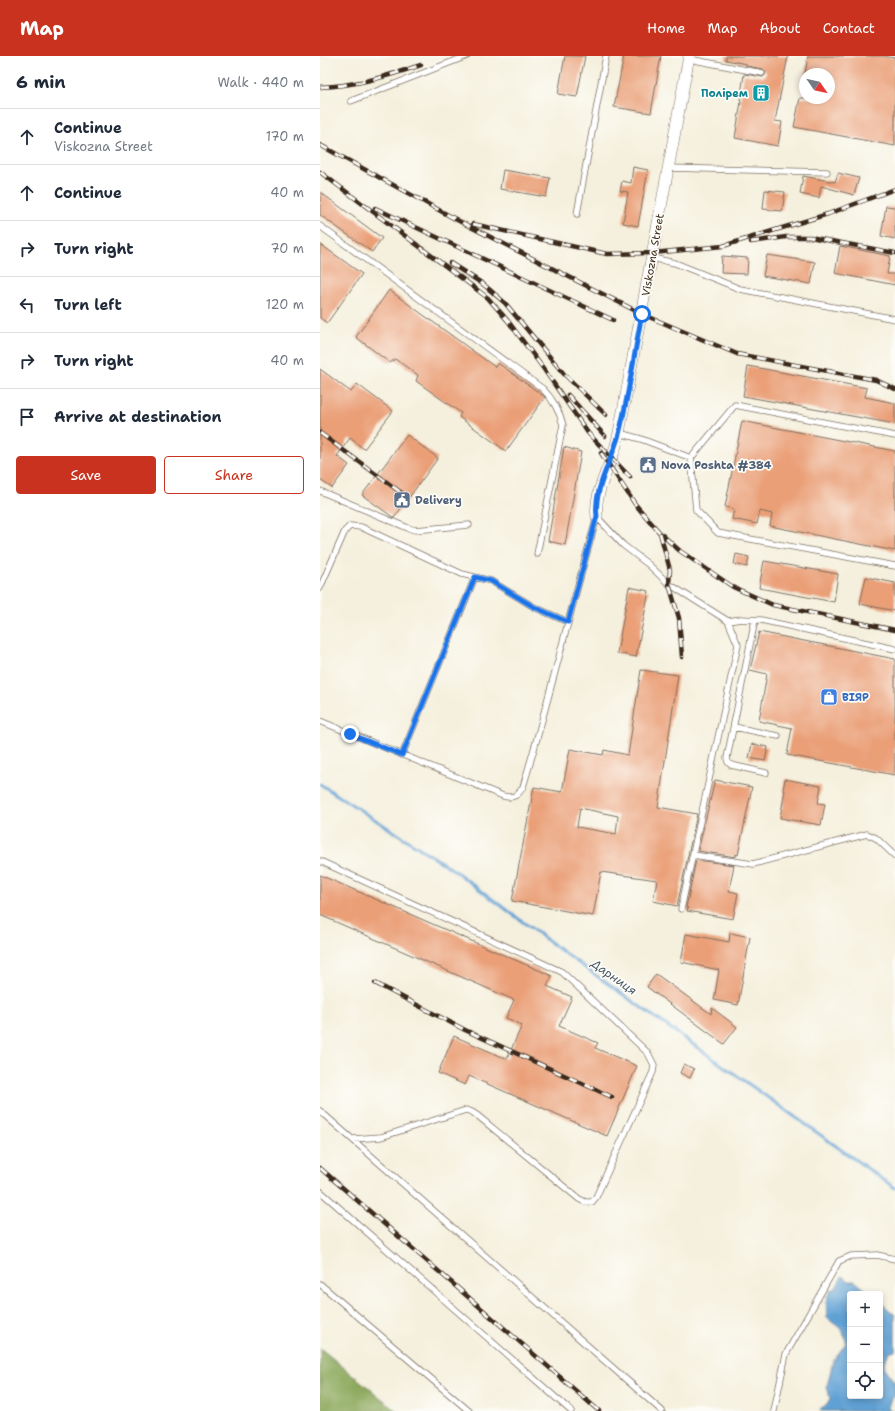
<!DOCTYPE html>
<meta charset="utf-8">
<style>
:root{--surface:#fff;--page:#f6f6f7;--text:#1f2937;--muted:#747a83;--line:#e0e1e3;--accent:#c8321e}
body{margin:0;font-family:"Shantell Sans",sans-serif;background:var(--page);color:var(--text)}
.controls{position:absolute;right:12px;bottom:12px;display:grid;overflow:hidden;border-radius:4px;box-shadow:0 2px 6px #0003}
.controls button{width:36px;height:36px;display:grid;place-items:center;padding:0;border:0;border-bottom:1px solid var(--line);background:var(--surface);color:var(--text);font:20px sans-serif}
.compass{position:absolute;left:479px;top:12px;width:36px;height:36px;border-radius:50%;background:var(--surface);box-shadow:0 2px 6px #0003;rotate:124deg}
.stop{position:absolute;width:12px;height:12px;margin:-9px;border:3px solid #1a73e8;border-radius:50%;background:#fff}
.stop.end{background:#1a73e8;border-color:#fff;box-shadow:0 1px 4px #0008}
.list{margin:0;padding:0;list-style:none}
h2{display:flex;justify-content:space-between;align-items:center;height:52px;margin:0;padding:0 16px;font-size:17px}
h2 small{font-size:13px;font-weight:400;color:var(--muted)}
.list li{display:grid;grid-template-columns:26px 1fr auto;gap:12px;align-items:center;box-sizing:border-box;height:56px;padding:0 16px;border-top:1px solid var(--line)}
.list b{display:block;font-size:15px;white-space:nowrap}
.list p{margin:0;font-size:13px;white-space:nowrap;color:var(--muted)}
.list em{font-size:13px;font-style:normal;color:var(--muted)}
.actions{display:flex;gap:8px;padding:12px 16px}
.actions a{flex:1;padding:9px 0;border:1px solid var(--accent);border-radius:4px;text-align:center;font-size:14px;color:var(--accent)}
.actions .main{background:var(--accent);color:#fff}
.icon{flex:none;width:22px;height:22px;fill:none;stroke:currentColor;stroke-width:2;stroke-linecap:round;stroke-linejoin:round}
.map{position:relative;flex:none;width:575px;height:1355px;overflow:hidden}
header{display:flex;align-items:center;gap:24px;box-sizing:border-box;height:56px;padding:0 20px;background:var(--accent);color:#fff}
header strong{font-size:19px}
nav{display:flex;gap:22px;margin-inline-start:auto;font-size:14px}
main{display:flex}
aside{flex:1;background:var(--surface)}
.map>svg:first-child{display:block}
.forest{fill:#8aa75a;stroke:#62683c}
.water{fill:#61a1d4;stroke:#4e6679}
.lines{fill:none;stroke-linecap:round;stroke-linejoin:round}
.stream{stroke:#61a1d4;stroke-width:3}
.building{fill:#ea9f77;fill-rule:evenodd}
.lane-casing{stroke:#7c6f61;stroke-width:7}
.street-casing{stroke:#7c6f61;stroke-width:12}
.lane{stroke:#fff;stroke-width:5.5}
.street{stroke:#fff;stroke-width:11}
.rail-casing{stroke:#3b2a1e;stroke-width:4.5}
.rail{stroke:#fdfcf7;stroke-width:3;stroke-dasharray:9;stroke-linecap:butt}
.route{stroke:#1a73e8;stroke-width:5}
.labels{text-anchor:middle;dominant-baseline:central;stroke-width:3.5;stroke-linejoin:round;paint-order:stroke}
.culture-label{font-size:11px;font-weight:bold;fill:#0d838f;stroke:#fdfcf7;text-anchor:end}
.street-label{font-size:11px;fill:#3b2a1e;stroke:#fdfcf7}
.service-label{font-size:11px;font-weight:bold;fill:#4e5e75;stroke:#fdfcf7;text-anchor:start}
.shop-label{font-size:11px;font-weight:bold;fill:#366cbe;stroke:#fdfcf7;text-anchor:start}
.water-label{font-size:12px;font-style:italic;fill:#4a5a67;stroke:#fdfcf7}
</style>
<header>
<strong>Map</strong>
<nav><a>Home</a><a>Map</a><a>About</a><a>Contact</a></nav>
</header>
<main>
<aside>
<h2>6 min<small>Walk · 440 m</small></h2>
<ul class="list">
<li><svg class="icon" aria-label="ahead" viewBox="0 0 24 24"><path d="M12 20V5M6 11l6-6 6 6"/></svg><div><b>Continue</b><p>Viskozna Street</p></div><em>170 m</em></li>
<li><svg class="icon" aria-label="ahead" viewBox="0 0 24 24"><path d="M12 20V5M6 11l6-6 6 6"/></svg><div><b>Continue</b></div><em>40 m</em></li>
<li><svg class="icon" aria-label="right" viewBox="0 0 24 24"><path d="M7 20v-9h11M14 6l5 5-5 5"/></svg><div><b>Turn right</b></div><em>70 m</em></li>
<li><svg class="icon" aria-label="left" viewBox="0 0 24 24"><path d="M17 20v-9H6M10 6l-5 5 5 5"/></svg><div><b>Turn left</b></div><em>120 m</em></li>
<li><svg class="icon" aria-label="right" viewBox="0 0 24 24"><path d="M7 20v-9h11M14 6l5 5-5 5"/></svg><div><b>Turn right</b></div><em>40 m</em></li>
<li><svg class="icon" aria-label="arrive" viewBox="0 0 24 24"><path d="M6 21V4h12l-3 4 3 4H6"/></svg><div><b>Arrive at destination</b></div></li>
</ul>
<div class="actions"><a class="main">Save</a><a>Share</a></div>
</aside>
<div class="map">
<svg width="575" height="1355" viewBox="0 0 575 1355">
<rect width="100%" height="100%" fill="#fdfcf7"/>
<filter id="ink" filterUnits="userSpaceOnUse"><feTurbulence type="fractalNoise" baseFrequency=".025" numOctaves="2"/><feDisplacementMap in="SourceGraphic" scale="8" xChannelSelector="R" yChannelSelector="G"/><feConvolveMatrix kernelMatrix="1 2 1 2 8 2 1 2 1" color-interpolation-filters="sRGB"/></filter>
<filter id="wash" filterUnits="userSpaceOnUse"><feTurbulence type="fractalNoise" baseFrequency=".012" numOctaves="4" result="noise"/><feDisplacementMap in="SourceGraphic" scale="16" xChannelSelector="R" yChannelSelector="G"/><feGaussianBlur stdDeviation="0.9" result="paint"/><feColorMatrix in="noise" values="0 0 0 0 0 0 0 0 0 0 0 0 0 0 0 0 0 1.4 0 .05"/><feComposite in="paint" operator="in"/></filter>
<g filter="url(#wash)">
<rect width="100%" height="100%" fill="#f5f0dd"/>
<path class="forest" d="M0 1292 77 1355H0Z"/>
<path class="water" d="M522 1220 529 1225H535L551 1238H530V1340H560V1246L575 1259V1295L569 1297 564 1306 565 1313 575 1327V1340L570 1345 568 1352 572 1355H500L501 1352 507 1349 510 1343 507 1330 513 1305 526 1287V1282L521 1273 507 1262 506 1245 510 1234 516 1232Z"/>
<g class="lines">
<path class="stream" d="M0 728 135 815 243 896 575 1132"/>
</g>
<g id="blocks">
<path class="building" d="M245 0H265L257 41 238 38Z
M304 0H341L331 57 294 51Z
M406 0H468L455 65 462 66 458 90 415 82 421 46 420 45 424 18 443 21 445 19 446 16 443 13 426 10V8L406 4Z
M488 0H563L575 2V90L474 71 480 42H509V18H485Z
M313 111 328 114 318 170 303 167 308 136 300 135 302 125 311 127Z
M183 114 230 122 226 141 180 133Z
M518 117 539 122 534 139 501 130 499 142 480 138 483 120 515 126Z
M445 134 465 136 462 155 443 153Z
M0 136 62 182 52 196 0 159Z
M566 150 575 151V183L561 180Z
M0 188 42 218 7 267 0 262Z
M520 190 570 200 567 218H575V229L515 217Z
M447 199 495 206 491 228 443 220Z
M402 200 428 202 427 218 401 217Z
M69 234 175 311 178 307 225 341 186 395 139 361 141 357 96 325 98 319 75 303 70 307 36 281Z
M428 310 547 332 545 341 575 347V368L423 340Z
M0 313 31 336 37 328 73 355 44 393 30 382 17 400 29 409 12 432 0 424Z
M422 365 575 395V495L450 470 452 458 440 455 437 468 412 463 414 453 405 451Z
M87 379 118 402 74 462 42 439Z
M244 391 261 396 245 489 228 485Z
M416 498 429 501 427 511 414 508Z
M444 505 518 518 514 546 439 532Z
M546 521 575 527V555L540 548Z
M309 531 329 535 316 601 297 597Z
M439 576 575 603V719L467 699 472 672 439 665 447 618 430 614Z
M321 614 358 619 338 751 377 758 357 850 333 845 337 824 281 816 273 860 192 845 214 731 242 736 250 693 283 699 284 694 308 699ZM260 752 298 760 296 778 257 771Z
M432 688 448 691 445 705 429 702Z
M465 723 501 730 498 747 505 748 501 769 460 762 465 734H463Z
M395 724 432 731 418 799 416 798V801L378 795Z
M376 804 414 809 409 835 418 837 413 863 367 855 368 852H366Z
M0 819 232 920 227 930 252 941 239 970 278 987 275 992 317 1010 287 1080 149 1020 145 1029 118 1017 134 980 187 1003 202 969 186 962 194 944 0 859Z
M410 877 430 881 418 949 394 944 399 914 361 906 366 878 409 886Z
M336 918 391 958 392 952 417 971 404 988 327 931Z
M364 1008 374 1013 370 1022 360 1017Z"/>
</g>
</g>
<g filter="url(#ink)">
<use href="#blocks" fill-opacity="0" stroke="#7c6f61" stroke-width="1"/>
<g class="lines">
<defs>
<path id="lane" d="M369 3 442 17
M31 45 147 0
M348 112 507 116
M257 158 286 0
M0 170 223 333C232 342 240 356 243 369L217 498
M332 202 355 207 420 233 575 263
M299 377 321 383 371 402 376 454 398 477 575 510
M371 402 415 349 575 380
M0 435 88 472 95 474 149 469
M277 461 303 489 329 509 349 528 408 565 421 563 441 564 575 593
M0 532 25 475 30 470 41 471 142 518 171 525 214 551 248 566
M435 564 407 702 408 706 411 709 446 717
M0 665 183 740C194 743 198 739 203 731 230 641 251 550 277 461
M414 671 458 680
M82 699 155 521
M373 799 433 808 547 778 556 782 575 800
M0 805 242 916 328 997 334 1009 333 1016 276 1141 272 1146H265L259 1143 158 1060 152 1056 146 1054 61 1081 33 1083
M361 853 418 589 408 565
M0 1055 342 1355
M0 1135 251 1355
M0 1228 149 1355
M454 1355 466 1298 519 1205 531 1200 557 1199 575 1203"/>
<path id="street" d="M277 461C274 439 286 418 293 398 296 392 297 384 299 377L369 0"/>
</defs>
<use href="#lane" class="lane-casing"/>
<use href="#street" class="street-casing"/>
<use href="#lane" class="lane"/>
<use href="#street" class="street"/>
<defs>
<path id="rail" d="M0 31C35 30 68 20 101 9
M0 89 139 165 322 258 417 298 556 324 575 333
M0 116 168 242 188 265 223 312 268 377 310 421
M55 152 293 264
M153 168 287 198 333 197 403 190 508 158 575 133
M431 186 466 181H490L575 197
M130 207 163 228 185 247 244 318 286 359
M248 339 285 380
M0 377 83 438
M281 397 315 448 340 477 360 495 413 531 453 549 575 574
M340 477 350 514 349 528 359 562 362 601
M55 927 145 974 292 1041
M0 1112 279 1355"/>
</defs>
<use href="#rail" class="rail-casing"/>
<use href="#rail" class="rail"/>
</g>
</g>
<g class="lines" filter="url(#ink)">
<path class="route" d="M30 678 82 699 155 521 171 525 214 551 248 566 277 460C273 433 292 405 299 378 309 339 314 298 322 258"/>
</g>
<defs>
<symbol id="building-square" viewBox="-11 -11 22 22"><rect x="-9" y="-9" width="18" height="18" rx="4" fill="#0f9aa8" stroke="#fdfcf7"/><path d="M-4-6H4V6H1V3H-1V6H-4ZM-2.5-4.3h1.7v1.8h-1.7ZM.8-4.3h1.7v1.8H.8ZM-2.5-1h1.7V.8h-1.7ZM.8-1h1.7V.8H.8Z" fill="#fff"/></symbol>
<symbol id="civic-square" viewBox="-11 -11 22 22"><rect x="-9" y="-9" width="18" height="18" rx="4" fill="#5c6f8a" stroke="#fdfcf7"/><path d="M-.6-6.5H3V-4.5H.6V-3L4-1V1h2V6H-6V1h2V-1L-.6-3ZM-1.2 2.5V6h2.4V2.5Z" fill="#fff"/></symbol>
<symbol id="shop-square" viewBox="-11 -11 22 22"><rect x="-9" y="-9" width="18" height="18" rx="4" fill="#3f7fe0" stroke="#fdfcf7"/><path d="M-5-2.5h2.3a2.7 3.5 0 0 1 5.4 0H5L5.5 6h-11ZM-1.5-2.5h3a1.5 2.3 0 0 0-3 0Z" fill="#fff"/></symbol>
</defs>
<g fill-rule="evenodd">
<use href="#building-square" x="431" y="27" width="20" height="20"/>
<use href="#civic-square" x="318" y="399" width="20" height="20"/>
<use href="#civic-square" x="72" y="434" width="20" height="20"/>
<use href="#shop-square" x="499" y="631" width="20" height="20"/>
</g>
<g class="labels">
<g class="culture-label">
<text x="428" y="37">Полірем</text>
</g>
<g class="street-label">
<text transform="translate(333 199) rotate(-80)">Viskozna Street</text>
</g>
<g class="service-label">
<text x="341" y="409">Nova Poshta #384</text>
<text x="95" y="444">Delivery</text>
</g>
<g class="shop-label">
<text x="522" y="641">ВІЯР</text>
</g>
<g class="water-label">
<text transform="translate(294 921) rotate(35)">Дарниця</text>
</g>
</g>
</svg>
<div class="controls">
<button>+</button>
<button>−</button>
<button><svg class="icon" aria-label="locate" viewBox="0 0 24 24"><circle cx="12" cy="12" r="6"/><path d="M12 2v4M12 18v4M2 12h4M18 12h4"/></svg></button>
</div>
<svg class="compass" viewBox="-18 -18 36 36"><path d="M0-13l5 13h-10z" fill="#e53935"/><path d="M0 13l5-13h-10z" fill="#747a83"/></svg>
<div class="stop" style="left:322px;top:258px"></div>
<div class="stop end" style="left:30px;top:678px"></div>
</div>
</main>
